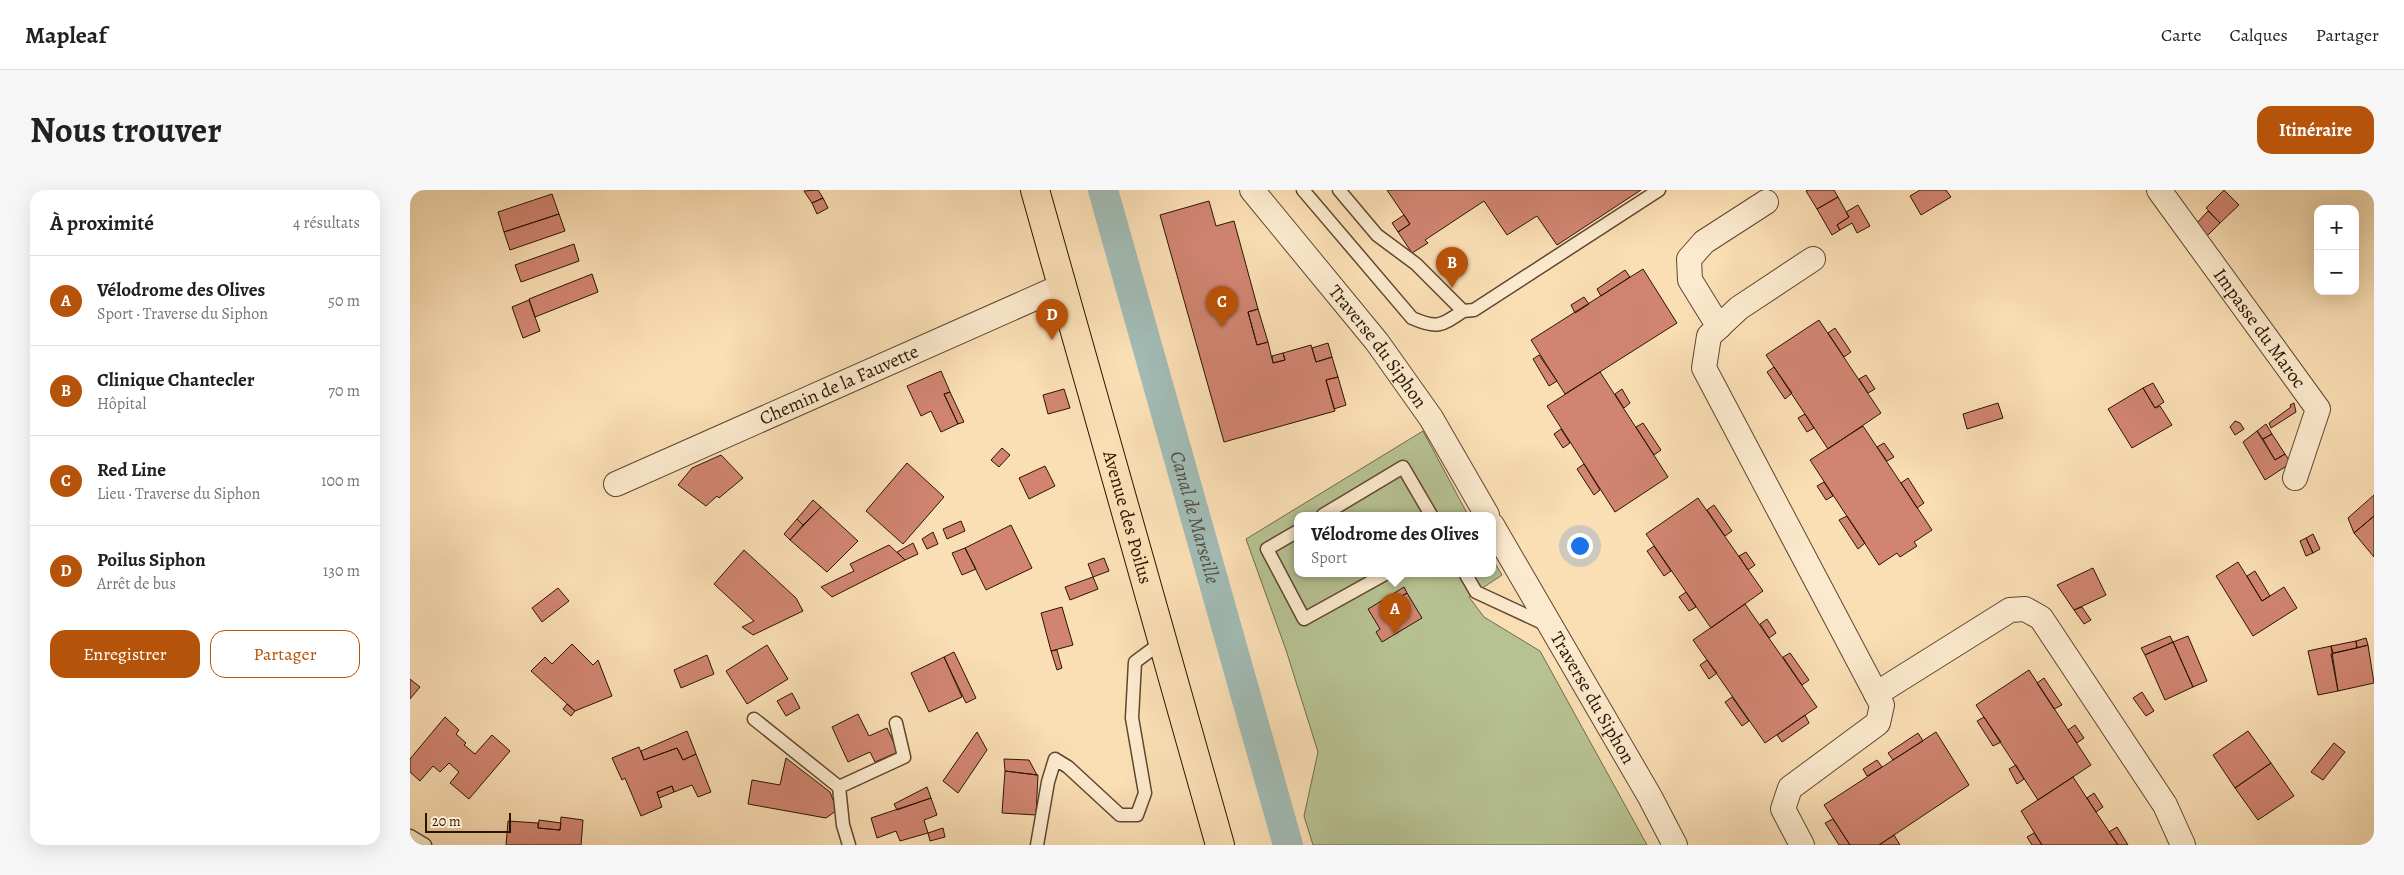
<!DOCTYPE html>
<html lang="fr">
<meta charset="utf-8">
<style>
:root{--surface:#fff;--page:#f6f6f6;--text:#202124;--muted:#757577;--line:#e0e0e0;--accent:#b45309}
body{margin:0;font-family:Alegreya,serif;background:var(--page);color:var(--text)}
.controls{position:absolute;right:15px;top:15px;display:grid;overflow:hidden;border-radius:10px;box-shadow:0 5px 20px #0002}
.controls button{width:45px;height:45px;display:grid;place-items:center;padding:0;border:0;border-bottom:1px solid var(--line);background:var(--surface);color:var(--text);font:25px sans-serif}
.scale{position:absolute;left:15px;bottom:12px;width:86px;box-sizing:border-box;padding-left:5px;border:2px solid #2b1502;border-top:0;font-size:14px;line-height:18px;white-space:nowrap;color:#2b1502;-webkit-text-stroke:4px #fceace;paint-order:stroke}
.you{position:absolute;left:1169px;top:355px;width:18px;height:18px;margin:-12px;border:4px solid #fff;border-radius:50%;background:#1a73e8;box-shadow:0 0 0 8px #1a73e833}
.badge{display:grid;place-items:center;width:32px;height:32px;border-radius:50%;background:var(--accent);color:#fff;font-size:16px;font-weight:700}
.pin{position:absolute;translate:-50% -41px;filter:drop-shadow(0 1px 2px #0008)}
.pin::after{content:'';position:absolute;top:26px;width:18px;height:15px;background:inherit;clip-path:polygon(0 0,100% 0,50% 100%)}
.popup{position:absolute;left:884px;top:322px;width:202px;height:65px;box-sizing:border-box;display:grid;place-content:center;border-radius:10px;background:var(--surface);filter:drop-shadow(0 1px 4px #0005);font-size:16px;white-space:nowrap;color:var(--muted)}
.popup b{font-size:19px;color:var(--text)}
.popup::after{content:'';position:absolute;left:50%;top:100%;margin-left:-10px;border:10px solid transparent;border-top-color:var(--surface)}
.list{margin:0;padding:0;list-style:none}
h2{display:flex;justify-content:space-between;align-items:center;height:65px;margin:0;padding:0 20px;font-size:21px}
h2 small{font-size:16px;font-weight:400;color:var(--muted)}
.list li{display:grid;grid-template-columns:32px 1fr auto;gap:15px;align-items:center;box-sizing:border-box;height:90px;padding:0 20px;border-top:1px solid var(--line)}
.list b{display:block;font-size:19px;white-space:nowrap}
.list p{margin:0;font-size:16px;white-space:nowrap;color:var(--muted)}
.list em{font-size:16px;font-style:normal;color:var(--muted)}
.actions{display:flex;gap:10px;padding:15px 20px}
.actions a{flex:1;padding:11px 0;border:1px solid var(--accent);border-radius:15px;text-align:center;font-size:18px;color:var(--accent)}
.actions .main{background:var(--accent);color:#fff}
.map{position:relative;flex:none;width:1964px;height:655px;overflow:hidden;border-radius:15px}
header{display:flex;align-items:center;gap:30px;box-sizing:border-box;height:70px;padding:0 25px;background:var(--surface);border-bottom:1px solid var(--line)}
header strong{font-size:24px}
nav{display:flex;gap:28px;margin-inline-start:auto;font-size:18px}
.intro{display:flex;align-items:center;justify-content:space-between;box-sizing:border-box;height:120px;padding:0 30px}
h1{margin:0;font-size:35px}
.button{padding:12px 22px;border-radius:15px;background:var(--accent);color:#fff;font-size:18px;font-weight:700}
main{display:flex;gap:30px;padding:0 30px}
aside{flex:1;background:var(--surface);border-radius:15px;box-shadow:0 5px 20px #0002}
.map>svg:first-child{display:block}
.green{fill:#b7c292;stroke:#716c4a}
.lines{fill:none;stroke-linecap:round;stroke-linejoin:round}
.canal{stroke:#a1bbb5;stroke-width:30}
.building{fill:#d18571;stroke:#2b1502}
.service-casing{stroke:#5f472e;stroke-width:15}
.minor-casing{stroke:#5f472e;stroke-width:26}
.primary-casing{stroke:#2b1502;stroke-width:30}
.service{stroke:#fceace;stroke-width:12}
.minor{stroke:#fceace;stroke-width:24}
.primary{stroke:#fadeb4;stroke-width:28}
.labels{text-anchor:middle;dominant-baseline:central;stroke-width:4;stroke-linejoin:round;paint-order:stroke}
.street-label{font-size:19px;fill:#2b1502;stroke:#fceace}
.water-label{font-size:20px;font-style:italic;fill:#544f41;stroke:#fceace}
</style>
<header>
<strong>Mapleaf</strong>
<nav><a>Carte</a><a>Calques</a><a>Partager</a></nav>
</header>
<div class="intro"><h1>Nous trouver</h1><a class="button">Itinéraire</a></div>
<main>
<aside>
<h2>À proximité<small>4 résultats</small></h2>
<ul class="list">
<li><span class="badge">A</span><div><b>Vélodrome des Olives</b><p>Sport · Traverse du Siphon</p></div><em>50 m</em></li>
<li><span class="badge">B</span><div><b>Clinique Chantecler</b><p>Hôpital</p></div><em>70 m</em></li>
<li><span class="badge">C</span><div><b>Red Line</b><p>Lieu · Traverse du Siphon</p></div><em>100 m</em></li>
<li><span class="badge">D</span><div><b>Poilus Siphon</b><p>Arrêt de bus</p></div><em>130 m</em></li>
</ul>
<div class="actions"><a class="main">Enregistrer</a><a>Partager</a></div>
</aside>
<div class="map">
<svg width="1964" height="655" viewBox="0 0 1964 655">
<rect width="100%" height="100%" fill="#fadeb4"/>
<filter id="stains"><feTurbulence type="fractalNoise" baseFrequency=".004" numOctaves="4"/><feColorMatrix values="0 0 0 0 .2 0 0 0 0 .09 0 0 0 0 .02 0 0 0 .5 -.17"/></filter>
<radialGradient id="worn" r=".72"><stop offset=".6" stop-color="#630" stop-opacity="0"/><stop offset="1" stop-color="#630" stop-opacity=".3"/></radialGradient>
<path class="green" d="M1013 241 1058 325H888V383H1082L1083 370 1092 385 1059 407 1074 427 1130 461 1237 655H903L894 626 908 562 876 460 836 349Z"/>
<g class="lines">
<path class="canal" id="s1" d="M693 0 878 655"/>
</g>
<path class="building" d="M408 0 413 8 402 13 394 1Z
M977 0H1231L1147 55 1127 26 1097 45 1074 11 1015 50 1018 53 1002 63 988 42 1000 34Z
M1399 0H1424L1428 7 1407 19 1396 1Z
M1510 0H1536L1541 7 1511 25 1500 6Z
M1814 0 1829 15 1810 33 1796 18Z
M142 4 149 24 94 42 88 22Z
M1428 7 1439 27 1427 35 1430 40 1422 45 1407 19Z
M413 8 418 18 407 24 402 13Z
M799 11 806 36 824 31 848 119 838 122 847 155 858 152 863 173 875 170 873 163 901 155 906 172 922 167 928 187 916 190 925 221 814 252 750 25Z
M1448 15 1460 36 1447 43 1442 33 1430 40 1427 35 1439 27 1436 22Z
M1798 21 1810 33 1795 48 1786 34Z
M149 24 155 41 100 60 94 42Z
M994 25 1000 34 988 42 982 33Z
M164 54 169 71 111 92 105 75Z
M1233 79 1267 133 1155 204 1121 150Z
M1215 80 1220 87 1191 106 1187 99Z
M182 84 188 102 125 127 119 109Z
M1174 107 1179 114 1165 123 1161 115Z
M119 110 130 141 113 148 102 117Z
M848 119 858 152 847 155 838 122Z
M1409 130 1471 223 1418 259 1356 165Z
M1425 138 1441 162 1434 167 1418 143Z
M918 153 922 167 906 172 902 158Z
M873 163 875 170 863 173 862 166Z
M1129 165 1147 191 1139 196 1123 169Z
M1364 177 1382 203 1375 209 1357 182Z
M531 181 540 202 534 204 548 234 531 242 521 221 511 226 497 196Z
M1190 182 1258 287 1205 322 1137 216Z
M1456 185 1465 199 1458 203 1449 189Z
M928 187 936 215 924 219 916 190Z
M1743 193 1754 212 1745 218 1733 198Z
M1733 198 1745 218 1750 216 1762 235 1722 258 1698 219Z
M654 199 660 218 638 224 633 205Z
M1212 199 1220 213 1214 218 1205 204Z
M540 202 554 232 548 234 534 204Z
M1588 213 1593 228 1557 239 1553 224Z
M1884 213 1886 222 1861 238 1859 233 1881 217 1880 215Z
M1395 224 1404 238 1397 242 1388 228Z
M1825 231 1830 233 1834 239 1825 245 1820 237Z
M1233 233 1251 260 1244 265 1226 237Z
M1856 234 1862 244 1853 249 1847 241Z
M1453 236 1522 340 1504 352 1507 356 1490 367 1487 363 1469 375 1400 270Z
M1151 239 1160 253 1153 258 1144 244Z
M1847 241 1865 270 1875 264 1881 273 1855 290 1833 252Z
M1862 244 1875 264 1865 270 1853 249Z
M1474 253 1484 267 1477 271 1467 257Z
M592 258 600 265 589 277 581 270Z
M311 265 333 288 309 308 307 306 296 316 268 295 282 278Z
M497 273 534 307 493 354 456 321Z
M1174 274 1190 300 1184 305 1167 279Z
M635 276 645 296 619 309 609 288Z
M1498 288 1514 313 1507 318 1491 293Z
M1414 292 1423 306 1416 310 1407 296Z
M1964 305V326L1944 343 1938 328Z
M1288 308 1353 401 1301 438 1236 344Z
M403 310 411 317 393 335 387 329Z
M1304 315 1322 341 1315 346 1297 320Z
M411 317 448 351 417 382 380 350Z
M1437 326 1455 353 1448 359 1429 330Z
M1964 326V367L1944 343Z
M387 329 393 335 380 350 374 344Z
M551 331 555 341 537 349 533 339Z
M601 335 622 378 576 400 555 358Z
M523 342 528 354 517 359 512 349Z
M1903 344 1910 359 1903 363 1896 348Z
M1896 348 1903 363 1896 366 1890 351Z
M503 353 508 364 495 370 487 362Z
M479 355 495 370 422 407 411 397 444 381 440 374Z
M1244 356 1261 381 1254 386 1237 361Z
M555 358 566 379 552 385 542 363Z
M334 360 386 408 393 421 343 445 332 437 344 431 304 394Z
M1336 362 1345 375 1338 380 1329 366Z
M694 368 699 381 683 387 678 374Z
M1828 372 1852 411 1874 397 1887 418 1843 446 1806 386Z
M1683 378 1696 405 1664 420 1647 395Z
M1845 381 1860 406 1852 411 1837 386Z
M683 387 688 399 660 410 655 397Z
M994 397 997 403 982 412 978 407Z
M148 398 159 411 132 432 122 418Z
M1276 402 1286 417 1279 421 1269 407Z
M997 403 1012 428 972 452 966 442 970 439 958 419 978 407 982 412Z
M1335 414 1407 517 1355 553 1283 450Z
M652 417 663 455 641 461 631 423Z
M1672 417 1681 430 1674 434 1664 420Z
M1357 429 1366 443 1359 448 1350 434Z
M1760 446 1763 452 1735 465 1731 458Z
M1778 446 1797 491 1783 497 1763 452Z
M1956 448 1958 455 1947 458 1946 451Z
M1946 451 1947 458 1923 463 1921 456Z
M1763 452 1783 497 1755 510 1735 465Z
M162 454 183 475 188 470 202 506 165 521 121 481 135 467 142 474Z
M357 455 378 489 337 514 316 481Z
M1958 455 1964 493 1928 501 1921 464Z
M1921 456 1928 501 1908 505 1898 461Z
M647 460 652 478 647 480 641 461Z
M544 462 566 508 556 513 534 467Z
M1380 463 1399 490 1392 495 1373 467Z
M297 465 304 484 271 498 264 480Z
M534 467 552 507 519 522 501 483Z
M1297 470 1307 483 1299 489 1290 475Z
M1619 480 1681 575 1628 610 1566 515Z
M1634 488 1652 515 1644 519 1627 493Z
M0 489 10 497 0 509Z
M1732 502 1744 521 1736 526 1723 508Z
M382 503 390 518 376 526 367 511Z
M1322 507 1339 531 1332 536 1315 512Z
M157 514 165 521 161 526 153 519Z
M448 524 459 546 477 538 488 562 465 572 460 562 438 572 422 537Z
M1395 525 1399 533 1372 552 1367 545Z
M35 527 49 540 46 544 56 553 54 555 65 564 82 545 100 561 59 609 40 593 49 582 39 573 30 582 23 576 10 591 0 582V569Z
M1574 527 1591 552 1583 556 1567 531Z
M1665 535 1674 548 1667 553 1658 540Z
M277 541 286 564 273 570 267 558 234 570 231 561Z
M1838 541 1861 573 1825 598 1803 565Z
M567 542 577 560 548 603 533 591Z
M1526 542 1559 595 1469 655H1440L1414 615Z
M1508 543 1513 551 1483 570 1478 563Z
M1924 553 1935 562 1913 590 1901 582Z
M229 557 234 570 267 558 273 570 286 564 301 602 288 607 282 595 264 602 262 596 247 602 252 617 231 626 215 588 212 590 202 568Z
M376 568 420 602 427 620 416 628 338 614 342 590 370 595Z
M594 569 619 570 627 585 595 581Z
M1467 570 1472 577 1457 586 1453 579Z
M1861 573 1884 606 1848 630 1825 598Z
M1606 575 1614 589 1607 594 1599 579Z
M595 581 628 585 626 625 592 623Z
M1663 587 1686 622 1708 655H1632L1611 621Z
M262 596 264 602 249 608 247 602Z
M517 597 521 608 487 620 484 614Z
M1684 603 1693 617 1686 622 1677 608Z
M521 608 527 625 514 630 518 643 490 651 486 641 467 648 461 628Z
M151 627 173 630 171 655H96L98 631 128 633V638L150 640Z
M1423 629 1440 655H1429L1415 633Z
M129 630 151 633 150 640 128 638Z
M1707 637 1718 655H1708L1699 642Z
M533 638 535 647 520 651 518 643Z
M1624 643 1632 655H1622L1617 647Z
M1484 645 1490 655H1469Z"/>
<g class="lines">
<defs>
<path id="service" d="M893 0 1002 128C1027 139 1031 136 1053 121
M929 0 967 45 1006 74 1053 121 1064 120 1249 0
M913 325 993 277 1021 325
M888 341 857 359 894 429 977 383
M1055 383 1066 402 1137 435
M344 529 429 597
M0 646 15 655
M439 655 433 635 429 597 494 567 486 533
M627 655 638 592 645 569 658 577 710 625H727L735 603 722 528 725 472 752 452"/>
<g id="minor">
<path id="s2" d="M842 0 967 152 1021 228 1077 325"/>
<path id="s3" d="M1749 0 1908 219 1885 288"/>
<path d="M1309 137 1280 90 1279 69 1294 52 1356 12"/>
<path id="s4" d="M206 294 652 96"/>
<path id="s5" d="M1082 335 1240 607 1265 655"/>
<path d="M1466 504 1600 420 1615 419 1631 428 1755 615 1773 655"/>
<path d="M1392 655 1373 619 1380 598 1468 533 1472 515 1294 178 1299 146 1329 118 1403 69"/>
</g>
<g id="primary">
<path id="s6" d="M625 0 810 655"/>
</g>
</defs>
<use href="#service" class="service-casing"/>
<use href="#minor" class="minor-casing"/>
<use href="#primary" class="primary-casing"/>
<use href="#service" class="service"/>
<use href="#minor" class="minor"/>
<use href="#primary" class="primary"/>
</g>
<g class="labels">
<g class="street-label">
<text stroke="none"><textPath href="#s3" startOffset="171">Impasse du Maroc</textPath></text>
<text stroke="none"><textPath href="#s2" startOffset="201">Traverse du Siphon</textPath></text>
<text stroke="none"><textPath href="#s4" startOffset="244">Chemin de la Fauvette</textPath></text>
<text stroke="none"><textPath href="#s6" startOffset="340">Avenue des Poilus</textPath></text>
<text stroke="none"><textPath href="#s5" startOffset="200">Traverse du Siphon</textPath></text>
</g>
<g class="water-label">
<text stroke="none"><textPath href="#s1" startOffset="340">Canal de Marseille</textPath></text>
</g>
</g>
<rect width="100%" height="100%" filter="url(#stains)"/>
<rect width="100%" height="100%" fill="url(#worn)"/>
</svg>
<div class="controls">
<button>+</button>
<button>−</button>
</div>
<div class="scale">20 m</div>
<div class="you"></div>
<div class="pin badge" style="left:985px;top:444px">A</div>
<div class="popup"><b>Vélodrome des Olives</b>Sport</div>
<div class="pin badge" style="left:1042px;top:98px">B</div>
<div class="pin badge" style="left:812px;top:137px">C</div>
<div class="pin badge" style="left:642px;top:150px">D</div>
</div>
</main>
